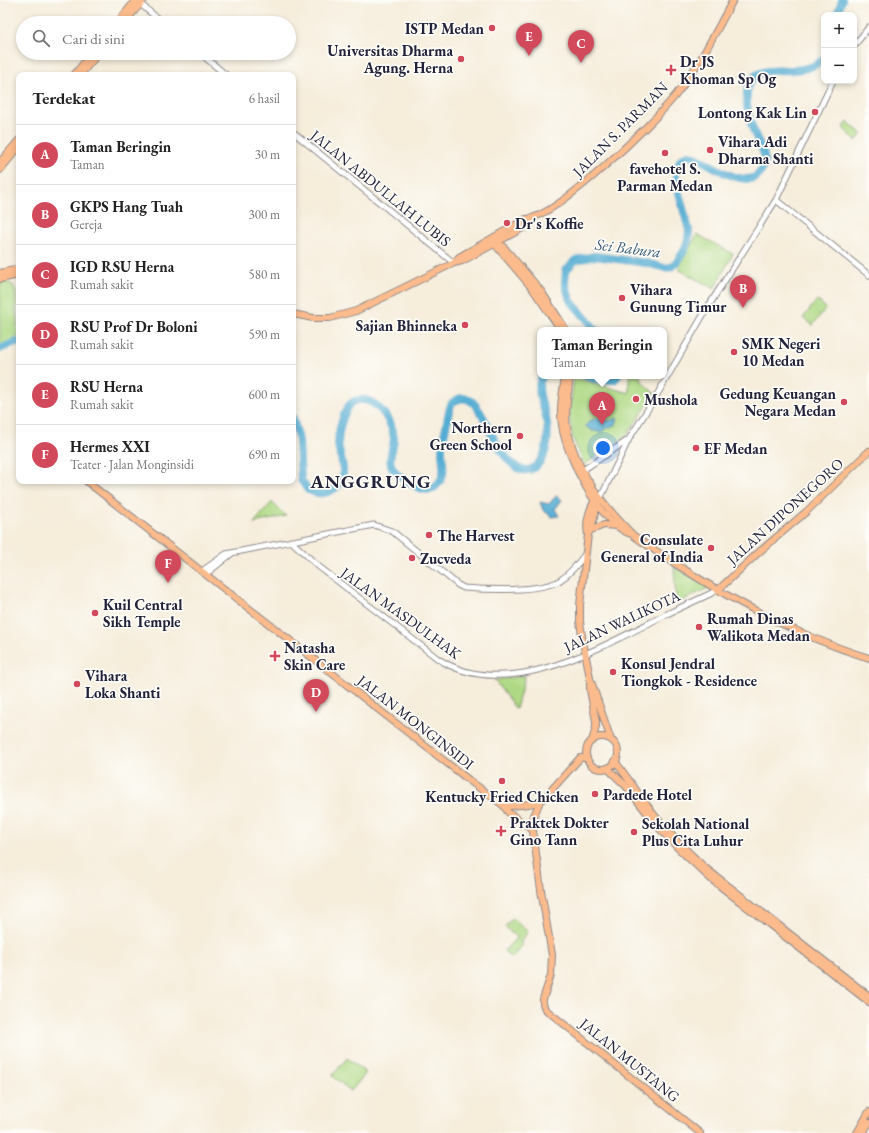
<!DOCTYPE html>
<html lang="id">
<meta charset="utf-8">
<style>
:root{--surface:#fff;--page:#f6f6f6;--text:#222;--muted:#767676;--line:#e0e0e0;--accent:#d1495b}
body{margin:0;font-family:"EB Garamond",serif;background:var(--page);color:var(--text)}
.controls{position:absolute;right:12px;top:12px;display:grid;overflow:hidden;border-radius:8px;box-shadow:0 2px 6px #0003}
.controls button{width:36px;height:36px;display:grid;place-items:center;padding:0;border:0;border-bottom:1px solid var(--line);background:var(--surface);color:var(--text);font:20px sans-serif}
.you{position:absolute;left:603px;top:448px;width:14px;height:14px;margin:-10px;border:3px solid #fff;border-radius:50%;background:#1a73e8;box-shadow:0 0 0 6px #1a73e833}
.badge{display:grid;place-items:center;width:26px;height:26px;border-radius:50%;background:var(--accent);color:#fff;font-size:13px;font-weight:700}
.pin{position:absolute;translate:-50% -33px;filter:drop-shadow(0 1px 2px #0008)}
.pin::after{content:'';position:absolute;top:21px;width:14px;height:12px;background:inherit;clip-path:polygon(0 0,100% 0,50% 100%)}
.popup{position:absolute;left:537px;top:327px;width:130px;height:52px;box-sizing:border-box;display:grid;place-content:center;border-radius:8px;background:var(--surface);filter:drop-shadow(0 1px 3px #0005);font-size:13px;white-space:nowrap;color:var(--muted)}
.popup b{font-size:15px;color:var(--text)}
.popup::after{content:'';position:absolute;left:50%;top:100%;margin-left:-8px;border:8px solid transparent;border-top-color:var(--surface)}
.list{margin:0;padding:0;list-style:none}
h2{display:flex;justify-content:space-between;align-items:center;height:52px;margin:0;padding:0 16px;font-size:17px}
h2 small{font-size:13px;font-weight:400;color:var(--muted)}
.list li{display:grid;grid-template-columns:26px 1fr auto;gap:12px;align-items:center;box-sizing:border-box;height:60px;padding:0 16px;border-top:1px solid var(--line)}
.list b{display:block;font-size:15px;white-space:nowrap}
.list p{margin:0;font-size:13px;white-space:nowrap;color:var(--muted)}
.list em{font-size:13px;font-style:normal;color:var(--muted)}
.icon{flex:none;width:22px;height:22px;fill:none;stroke:currentColor;stroke-width:2;stroke-linecap:round;stroke-linejoin:round}
.map{position:relative;flex:none;width:869px;height:1133px;overflow:hidden}
.search{position:absolute;background:var(--surface);box-shadow:0 2px 6px #0003;left:16px;top:16px;width:280px;height:44px;display:flex;align-items:center;gap:10px;box-sizing:border-box;padding:0 14px;border-radius:22px;color:var(--muted);font-size:15px}
.panel{position:absolute;background:var(--surface);box-shadow:0 2px 6px #0003;left:16px;top:72px;width:280px;height:412px;border-radius:8px}
.map>svg:first-child{display:block}
.green{fill:#afd984;stroke:#687e60}
.water{fill:#57add3;stroke:#3c6887}
.lines{fill:none;stroke-linecap:round;stroke-linejoin:round}
.river{stroke:#57add3;stroke-width:8}
.minor-casing{stroke:#8c888b;stroke-width:7}
.major-casing{stroke:#8c888b;stroke-width:8}
.minor{stroke:#fff;stroke-width:5}
.major{stroke:#fbbb8c;stroke-width:6}
.poi-dot{fill:#d1495b;stroke:#fdfcf7;stroke-width:1.5}
.labels{text-anchor:middle;dominant-baseline:central;stroke-width:3.5;stroke-linejoin:round;paint-order:stroke}
.poi-label{font-size:15px;font-weight:bold;fill:#22223b;stroke:#fdfcf7;text-anchor:start}
.street-label{font-size:15px;fill:#22223b;stroke:#fdfcf7}
.water-label{font-size:16px;font-style:italic;fill:#375a78;stroke:#fdfcf7}
.district-label{font-size:19px;font-weight:bold;letter-spacing:1px;fill:#22223b;stroke:#fdfcf7}
</style>
<div class="map">
<svg width="869" height="1133" viewBox="0 0 869 1133">
<rect width="100%" height="100%" fill="#fdfcf7"/>
<filter id="ink" filterUnits="userSpaceOnUse"><feTurbulence type="fractalNoise" baseFrequency=".025" numOctaves="2"/><feDisplacementMap in="SourceGraphic" scale="8" xChannelSelector="R" yChannelSelector="G"/><feConvolveMatrix kernelMatrix="1 2 1 2 8 2 1 2 1" color-interpolation-filters="sRGB"/></filter>
<filter id="wash" filterUnits="userSpaceOnUse"><feTurbulence type="fractalNoise" baseFrequency=".012" numOctaves="4" result="noise"/><feDisplacementMap in="SourceGraphic" scale="16" xChannelSelector="R" yChannelSelector="G"/><feGaussianBlur stdDeviation="0.9" result="paint"/><feColorMatrix in="noise" values="0 0 0 0 0 0 0 0 0 0 0 0 0 0 0 0 0 1.4 0 .05"/><feComposite in="paint" operator="in"/></filter>
<g filter="url(#wash)">
<rect width="100%" height="100%" fill="#f6eddb"/>
<path class="green" d="M848 122 862 134 856 141 843 128Z
M697 234 733 254 714 289 678 269Z
M5 281 13 285 16 292 18 343H15L0 349V282Z
M817 300 826 308 813 325 803 318Z
M629 376H640L643 383 655 394 627 435 584 465 572 436 569 415 574 379 575 378 629 393Z
M272 502 286 516 254 523Z
M674 567 710 587 676 604Z
M525 675 516 709 494 680Z
M512 918 528 932 521 941 522 946 511 958 504 951 517 937 505 927Z
M347 1058 366 1073 351 1091 332 1076Z"/>
<path class="water" d="M598 418 609 421 617 418 618 419 616 425 607 428 602 432 593 431 585 426 591 420Z
M557 496 560 498 562 500 555 509 559 516 552 517 543 510 540 502 549 504 555 497Z"/>
<g class="lines">
<path class="river" d="M837 15 842 0
M596 330 570 300 565 282 566 270 576 260 595 256 646 263 665 268 671 267 677 262 684 251 688 241 689 230 676 182V169L681 159 688 155C708 160 725 178 747 179 759 179 766 167 764 156 763 149 760 145 757 139 750 124 740 92 753 78 766 62 805 80 824 58
M0 349 15 342 19 343
M586 376C596 380 604 380 614 380L618 376
M293 418 299 440 301 480 308 490C311 491 316 493 319 493 327 494 339 488 342 480 343 477 343 471 343 468 342 460 339 452 338 444 338 431 342 418 348 407 352 401 357 399 364 400 380 402 392 423 394 438 394 447 388 456 391 465 395 476 425 497 435 487 449 474 441 463 442 447 442 440 445 434 446 426 448 418 448 411 452 403 474 385 485 423 493 437 499 447 505 459 515 466 517 467 520 470 523 470 528 471 533 469 537 465 549 454 549 432 546 417 543 403 534 388 543 376"/>
</g>
</g>
<g filter="url(#ink)">
<g class="lines">
<defs>
<path id="minor" d="M138 2 163 23
M854 46 869 27
M200 53 226 75
M293 132 454 263
M776 200 869 275
M583 470 628 440
M600 499 629 439 658 393 706 310 776 200 833 81
M291 541 318 566 437 658C504 704 600 648 663 616 681 607 700 599 718 590
M202 571 226 554 374 525 392 531 458 585 464 588C489 590 538 592 559 581 570 574 578 564 585 554
M206 574 231 554"/>
<path id="major" d="M117 23 136 0
M124 23 144 0
M74 75 92 53
M80 75 99 53
M0 162 19 140
M0 170 19 147
M497 239 541 291 566 330
M492 241 532 288 561 330
M454 263 459 257 526 219C557 217 653 123 675 96 698 67 716 32 733 0
M0 273 19 269
M0 279 19 275
M293 314 313 318H330L356 311 454 263 462 261 494 244 530 224 533 219
M565 376C563 392 559 409 562 425 566 456 600 524 631 534
M570 376C568 396 563 416 569 436 579 475 604 506 632 534 635 537 640 540 644 543 656 551 669 560 682 568 740 605 803 638 869 658
M86 481 470 781 503 805 511 806 529 804 540 801 545 797 580 758H587
M591 530 604 525 617 526
M588 534C594 526 594 512 598 502
M718 590 758 553 806 512 869 451
M591 681 611 740
M586 753a16 16 0 1 1 32 0a16 16 0 1 1-32 0Z
M592 741 596 727V721L590 690V678L582 636 580 621V605L588 534C585 522 590 506 598 496
M615 761 655 816 677 841 704 867 869 996
M607 768 625 785 659 828 678 848 711 879 869 1002
M540 801 533 818 532 824 541 890 552 955 551 975 543 999V1004L545 1009 700 1133
M503 805 508 812 533 830
M857 1133 869 1112
M863 1133 869 1123"/>
</defs>
<use href="#minor" class="minor-casing"/>
<use href="#major" class="major-casing"/>
<use href="#minor" class="minor"/>
<use href="#major" class="major"/>
</g>
</g>
<g class="poi-dot">
<circle cx="492" cy="28" r="4"/>
<circle cx="461" cy="59" r="4"/>
<path d="M669 64h4v4h4v4h-4v4h-4v-4h-4v-4h4z"/>
<circle cx="815" cy="112" r="4"/>
<circle cx="710" cy="150" r="4"/>
<circle cx="665" cy="153" r="4"/>
<circle cx="507" cy="223" r="4"/>
<circle cx="622" cy="298" r="4"/>
<circle cx="465" cy="325" r="4"/>
<circle cx="734" cy="352" r="4"/>
<circle cx="636" cy="399" r="4"/>
<circle cx="844" cy="402" r="4"/>
<circle cx="520" cy="436" r="4"/>
<circle cx="696" cy="448" r="4"/>
<circle cx="429" cy="535" r="4"/>
<circle cx="711" cy="548" r="4"/>
<circle cx="412" cy="558" r="4"/>
<circle cx="95" cy="613" r="4"/>
<circle cx="699" cy="627" r="4"/>
<path d="M273 650h4v4h4v4h-4v4h-4v-4h-4v-4h4z"/>
<circle cx="613" cy="672" r="4"/>
<circle cx="77" cy="684" r="4"/>
<circle cx="502" cy="781" r="4"/>
<circle cx="595" cy="794" r="4"/>
<path d="M499 825h4v4h4v4h-4v4h-4v-4h-4v-4h4z"/>
<circle cx="634" cy="832" r="4"/>
</g>
<g class="labels">
<g class="poi-label">
<text x="484" y="28" text-anchor="end">ISTP Medan</text>
<text x="453" y="50" text-anchor="end">Universitas Dharma<tspan x="453" dy="17">Agung. Herna</tspan></text>
<text x="680" y="61">Dr JS<tspan x="680" dy="17">Khoman Sp Og</tspan></text>
<text x="807" y="112" text-anchor="end">Lontong Kak Lin</text>
<text x="718" y="141">Vihara Adi<tspan x="718" dy="17">Dharma Shanti</tspan></text>
<text x="665" y="168" text-anchor="middle">favehotel S.<tspan x="665" dy="17">Parman Medan</tspan></text>
<text x="515" y="223">Dr's Koffie</text>
<text x="630" y="289">Vihara<tspan x="630" dy="17">Gunung Timur</tspan></text>
<text x="457" y="325" text-anchor="end">Sajian Bhinneka</text>
<text x="742" y="343">SMK Negeri<tspan x="742" dy="17">10 Medan</tspan></text>
<text x="836" y="393" text-anchor="end">Gedung Keuangan<tspan x="836" dy="17">Negara Medan</tspan></text>
<text x="644" y="399">Mushola</text>
<text x="512" y="427" text-anchor="end">Northern<tspan x="512" dy="17">Green School</tspan></text>
<text x="704" y="448">EF Medan</text>
<text x="437" y="535">The Harvest</text>
<text x="703" y="539" text-anchor="end">Consulate<tspan x="703" dy="17">General of India</tspan></text>
<text x="420" y="558">Zucveda</text>
<text x="103" y="604">Kuil Central<tspan x="103" dy="17">Sikh Temple</tspan></text>
<text x="707" y="618">Rumah Dinas<tspan x="707" dy="17">Walikota Medan</tspan></text>
<text x="284" y="647">Natasha<tspan x="284" dy="17">Skin Care</tspan></text>
<text x="621" y="663">Konsul Jendral<tspan x="621" dy="17">Tiongkok - Residence</tspan></text>
<text x="85" y="675">Vihara<tspan x="85" dy="17">Loka Shanti</tspan></text>
<text x="603" y="794">Pardede Hotel</text>
<text x="502" y="796" text-anchor="middle">Kentucky Fried Chicken</text>
<text x="510" y="822">Praktek Dokter<tspan x="510" dy="17">Gino Tann</tspan></text>
<text x="642" y="823">Sekolah National<tspan x="642" dy="17">Plus Cita Luhur</tspan></text>
</g>
<g class="street-label">
<text transform="translate(620 129) rotate(-45)">JALAN S. PARMAN</text>
<text transform="translate(381 188) rotate(39)">JALAN ABDULLAH LUBIS</text>
<text transform="translate(785 511) rotate(-42)">JALAN DIPONEGORO</text>
<text transform="translate(401 613) rotate(36)">JALAN MASDULHAK</text>
<text transform="translate(622 621) rotate(-25)">JALAN WALIKOTA</text>
<text transform="translate(416 722) rotate(38)">JALAN MONGINSIDI</text>
<text transform="translate(630 1060) rotate(39)">JALAN MUSTANG</text>
</g>
<g class="water-label">
<text transform="translate(628 248) rotate(7)">Sei Babura</text>
</g>
<g class="district-label">
<text x="371" y="481">ANGGRUNG</text>
</g>
</g>
</svg>
<div class="controls">
<button>+</button>
<button>−</button>
</div>
<div class="you"></div>
<div class="pin badge" style="left:602px;top:425px">A</div>
<div class="popup"><b>Taman Beringin</b>Taman</div>
<div class="pin badge" style="left:743px;top:308px">B</div>
<div class="pin badge" style="left:581px;top:63px">C</div>
<div class="pin badge" style="left:316px;top:712px">D</div>
<div class="pin badge" style="left:529px;top:56px">E</div>
<div class="pin badge" style="left:168px;top:583px">F</div>
<div class="search"><svg class="icon" aria-label="search" viewBox="0 0 24 24"><circle cx="10" cy="10" r="6"/><path d="M15 15l6 6"/></svg>Cari di sini</div>
<section class="panel">
<h2>Terdekat<small>6 hasil</small></h2>
<ul class="list">
<li><span class="badge">A</span><div><b>Taman Beringin</b><p>Taman</p></div><em>30 m</em></li>
<li><span class="badge">B</span><div><b>GKPS Hang Tuah</b><p>Gereja</p></div><em>300 m</em></li>
<li><span class="badge">C</span><div><b>IGD RSU Herna</b><p>Rumah sakit</p></div><em>580 m</em></li>
<li><span class="badge">D</span><div><b>RSU Prof Dr Boloni</b><p>Rumah sakit</p></div><em>590 m</em></li>
<li><span class="badge">E</span><div><b>RSU Herna</b><p>Rumah sakit</p></div><em>600 m</em></li>
<li><span class="badge">F</span><div><b>Hermes XXI</b><p>Teater · Jalan Monginsidi</p></div><em>690 m</em></li>
</ul>
</section>
</div>
